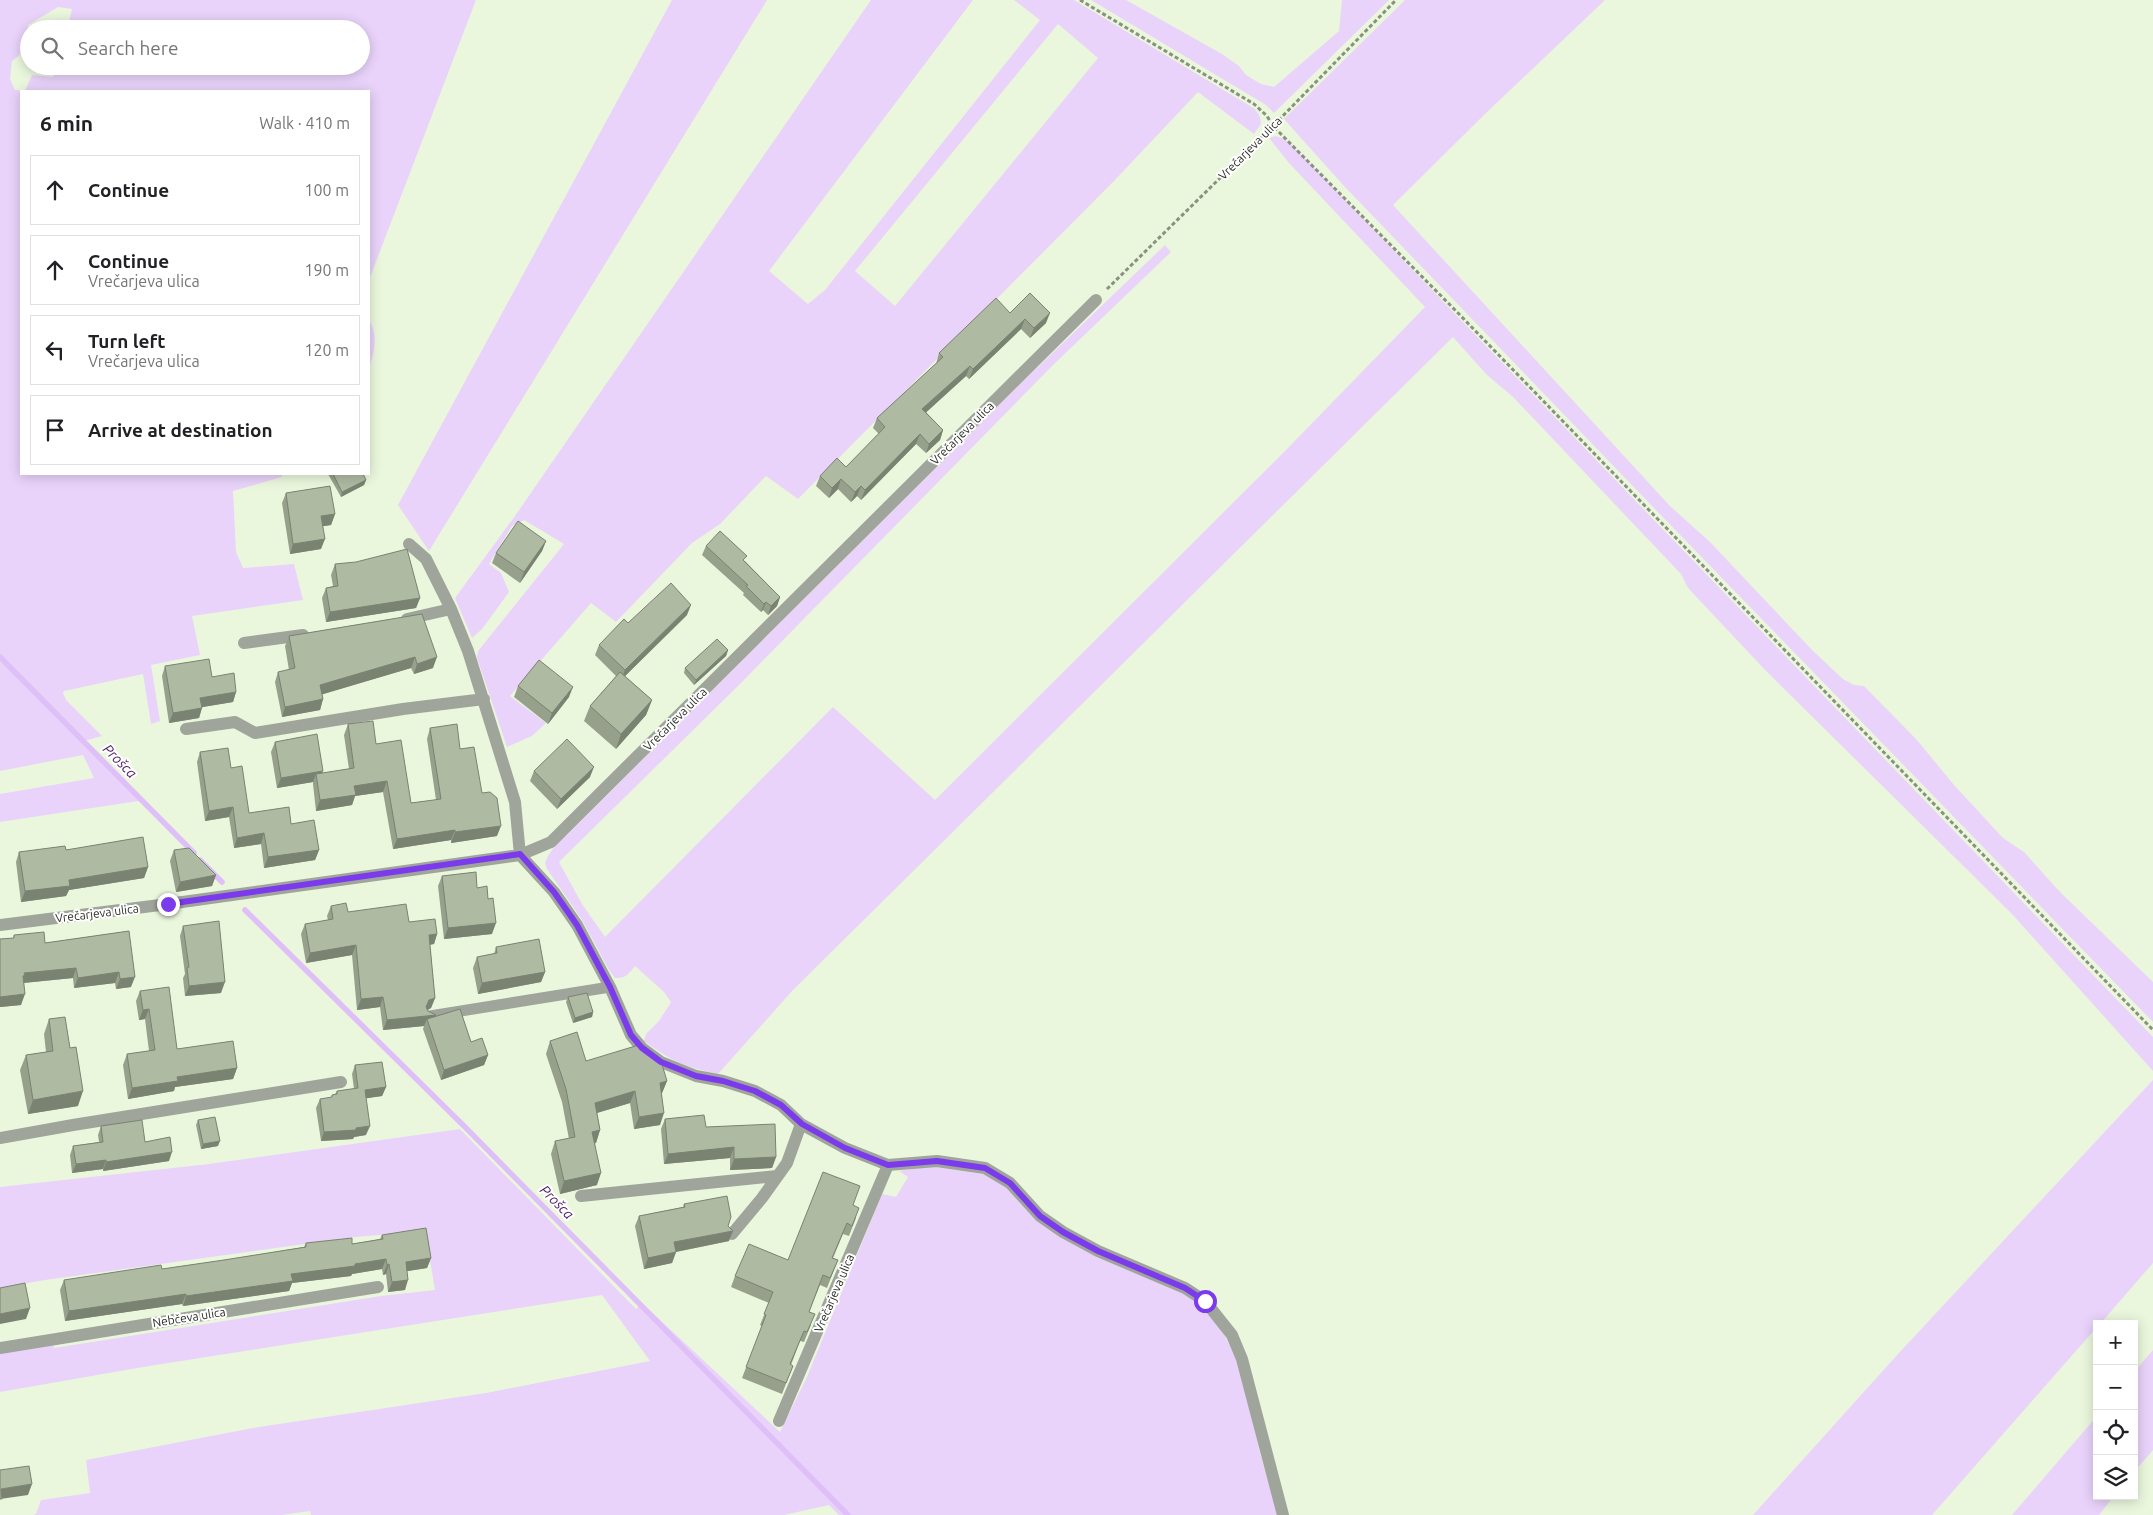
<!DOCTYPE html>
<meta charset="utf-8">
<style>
:root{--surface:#fff;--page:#f6f6f6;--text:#202124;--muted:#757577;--line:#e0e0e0}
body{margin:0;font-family:Ubuntu,sans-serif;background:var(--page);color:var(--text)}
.controls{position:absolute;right:15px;bottom:15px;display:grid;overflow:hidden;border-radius:0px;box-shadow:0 2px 12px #0003}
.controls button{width:45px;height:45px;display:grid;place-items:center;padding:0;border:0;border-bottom:1px solid var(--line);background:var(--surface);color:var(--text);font:25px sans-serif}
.stop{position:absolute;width:15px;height:15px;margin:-11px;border:4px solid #7c3aed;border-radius:50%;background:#fff}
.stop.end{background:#7c3aed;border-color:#fff;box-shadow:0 1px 5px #0008}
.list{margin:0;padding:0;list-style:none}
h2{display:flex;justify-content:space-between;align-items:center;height:65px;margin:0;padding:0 20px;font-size:21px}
h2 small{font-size:16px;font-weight:400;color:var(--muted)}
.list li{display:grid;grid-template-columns:32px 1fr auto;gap:15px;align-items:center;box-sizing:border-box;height:70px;margin:0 10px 10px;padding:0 10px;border:1px solid var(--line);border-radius:0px}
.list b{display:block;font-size:19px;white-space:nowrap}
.list p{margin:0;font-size:16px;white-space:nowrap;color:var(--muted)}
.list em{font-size:16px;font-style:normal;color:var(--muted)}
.icon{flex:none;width:28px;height:28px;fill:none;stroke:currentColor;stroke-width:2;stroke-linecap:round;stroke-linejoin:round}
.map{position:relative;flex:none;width:2153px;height:1515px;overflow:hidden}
.search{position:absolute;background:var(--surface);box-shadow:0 2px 12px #0003;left:20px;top:20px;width:350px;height:55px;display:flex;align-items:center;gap:12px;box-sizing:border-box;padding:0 18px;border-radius:28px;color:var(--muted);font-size:19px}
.panel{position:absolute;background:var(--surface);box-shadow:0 2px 12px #0003;left:20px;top:90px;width:350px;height:385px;border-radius:0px}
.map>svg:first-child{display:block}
.green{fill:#e9d3fa;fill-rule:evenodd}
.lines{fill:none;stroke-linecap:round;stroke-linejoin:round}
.stream{stroke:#dfbff7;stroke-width:5.5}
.path{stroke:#89917f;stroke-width:3;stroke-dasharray:4 2.5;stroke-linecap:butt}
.lane{stroke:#a0a59b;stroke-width:11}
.street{stroke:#a0a59b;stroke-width:12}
.wall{fill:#96a08b}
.shaded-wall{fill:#7a8271}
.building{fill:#afbaa2;stroke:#7a8271}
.route{stroke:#7c3aed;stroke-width:6}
.labels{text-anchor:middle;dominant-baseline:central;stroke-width:4;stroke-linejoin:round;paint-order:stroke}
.street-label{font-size:12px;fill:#292e24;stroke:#fff}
.water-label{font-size:14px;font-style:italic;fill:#4c196a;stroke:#fff}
</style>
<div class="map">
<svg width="2153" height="1515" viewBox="0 0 2153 1515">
<rect width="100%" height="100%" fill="#ebf7dd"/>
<path class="green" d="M0 0H476L369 280V91H21V474H281L282 477 233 491 236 552 243 568 294 564 303 600 192 616 200 655 151 665 160 721 151 724 143 674 64 691 63 693 66 700 102 736 84 741 145 800 0 822V794L94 778 83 755 0 771ZM58 7 72 9 67 29H361V66H58L53 77 32 75 25 91 15 90 10 79 12 61C26 52 28 41 28 25Z
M672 0H767L429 551 398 505Z
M871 0H973L769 271 808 304 825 290 1040 20 1014 0H1074L1255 109 1260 117 1261 124 1254 134 1198 92 1114 181 798 499 766 476 720 524 692 543 616 622 591 603 510 696 546 723 532 736 507 747 477 658 478 651 564 544 524 520 512 526 489 564 501 573 509 592 482 629 472 638 455 598 515 516ZM1058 24 1098 58 895 306 855 271Z
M1091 0H1126L1222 54 1239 66 1246 75 1261 84 1274 87 1339 31 1342 0H1389L1274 113 1266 105Z
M1405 0H1605L1486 113 1393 205 1670 506 1710 542 1813 651 1843 679 1854 685 1864 686 1917 740 1954 785 2003 838 2024 852 2060 892 2153 982V1022L1652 506 1344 186 1284 119Z
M1276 136 1284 139 1293 146 2153 1037V1071L2012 914 1767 672 1688 588 1681 574 1513 397 1487 375 1453 337 793 990 718 1074C685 1067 671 1061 644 1041L646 1034 659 1021 671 1002 664 992 635 966C629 973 626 979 615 978L609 970 582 920 547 869 545 863C550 850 557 843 567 835L1013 391 1165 245 1171 252 1052 366 742 682 559 862 582 904 605 937 833 707 935 800 1288 448 1425 307 1289 163 1269 138Z
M369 320C379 336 374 352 369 369Z
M2153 1080V1263L2100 1324H2097V1327L1932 1515H1753L1898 1354Z
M460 1129 636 1309 642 1303 780 1432 807 1377 882 1194 896 1197 908 1177 899 1171 928 1166 973 1169 1006 1185 1035 1215 1183 1292C1243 1334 1245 1391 1261 1456 1266 1476 1273 1495 1279 1515H839L829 1505 784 1515H311L310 1511 282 1515H33L36 1514 41 1500 90 1493 86 1460 253 1428 486 1393 650 1361 602 1295 143 1367 0 1392V1353L53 1343 54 1348 381 1296 435 1290 425 1231 356 1237 45 1280 0 1288V1187L209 1164Z
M2153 1350V1450L2134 1472V1372Z
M2097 1416V1496H2114L2099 1515H2012Z"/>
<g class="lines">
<path class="stream" d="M0 657 194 853
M200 860 222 882
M245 910 465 1127 848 1515"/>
<path class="path" d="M1080 0 1254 104 1267 116 1273 126 1458 313 2153 1030
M1107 289 1273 126 1396 0"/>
<path class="lane" d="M430 1016 610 987"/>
<path class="street" d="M409 544 426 559 451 609 468 651 515 802 520 855 554 892 577 925 610 987 631 1035 642 1048 661 1062 696 1076 723 1081 755 1091 781 1105 801 1124 845 1148 888 1165 937 1161 985 1168 1010 1183 1040 1216 1063 1232 1098 1251 1185 1288 1205 1301 1232 1335 1242 1359 1283 1515
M407 619 451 609
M244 643 303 635
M186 729 235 722 255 733 403 709 484 699
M0 925 168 904 520 855 551 842 1096 300
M0 1138 73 1125 341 1082
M581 1196 777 1176
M732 1234 762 1198 787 1163 801 1124
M0 1348 378 1287
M779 1421 888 1165"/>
</g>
<path class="wall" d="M1010 313 1046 323 1030 338 1021 329 969 379 966 376 926 412 943 430 940 440 926 453 916 444 861 500 857 496 851 502 838 489 829 498 816 486 820 476 846 467 879 434 873 428 877 418 936 364 939 353Z
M328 474H363L366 480 364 485 341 497Z
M286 493 335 514 331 525 323 526 321 549 290 554 282 503Z
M546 541 542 551 520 583 492 563 496 553Z
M706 546 745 561 780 597 777 606 768 615 763 610 761 612 743 595 744 593 702 555Z
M335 564 420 598 416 608 326 622 322 598 326 588 333 586 331 575Z
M422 614 433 668 414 674 411 668 322 694 323 699 320 710 282 717 275 682 278 672 289 670 285 646 289 636Z
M687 615 625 676 652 700 646 715 616 749 584 721 590 706 616 676 595 655 599 645 628 623Z
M728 650 726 656 694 685 684 673 685 668Z
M165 666 212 677 236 692 233 702 202 707 199 718 169 723 162 676Z
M518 686 569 697 548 724 514 697Z
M348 724 376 744 411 803 436 800 427 739 430 728 460 749 482 793 497 836 451 843V840L393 849 383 792 355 796 352 805 316 811 313 784V782L277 788 271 752 275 742 322 773 349 769 344 735Z
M200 752 231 768 249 813 291 824 319 850 315 860 264 868 261 844 234 848 229 817 205 821 197 762Z
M534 771 590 777 557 809 530 781Z
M66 850 148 867 144 878 69 890 66 896 21 902 16 862 19 852Z
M174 850 216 875 212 886 176 892 170 861Z
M442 876 477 888 492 934 444 939 438 886Z
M331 906 348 912 409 922 437 934 434 944 430 945 435 998 431 1008 428 1010V1011L471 1042 488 1055 484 1065 441 1080 423 1029 424 1026 383 1030 380 1007 357 1010 352 955 306 963 301 934 305 924 328 920 327 916Z
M183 926 221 993 185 996 183 978 185 974 180 936Z
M129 931 131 987 116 989 115 983 74 988 73 978 24 983 21 1005 0 1007V939L13 938 14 935 45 943Z
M496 947 545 972 541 982 478 994 473 968 477 957 494 954Z
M140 991 177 1049 237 1068 233 1079 175 1087 174 1091 128 1099 123 1065 127 1054 149 1051 145 1019 139 1020 136 1001Z
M568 997 593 1012 592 1017 573 1023 566 1002Z
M49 1019 78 1106 28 1114 20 1070 26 1055 46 1052 44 1034Z
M550 1041 586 1061 667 1081 662 1093V1094L660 1125 634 1129 630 1103 597 1113 600 1130 596 1143H595L597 1185 560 1194 551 1154 555 1141 569 1139 562 1102 546 1054Z
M355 1065 386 1087 382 1096 366 1098V1135L354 1137 353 1139 321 1141 316 1108 320 1099 331 1098 332 1095 335 1094 337 1091 354 1089 352 1074Z
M665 1119 706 1127 776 1157 772 1168 730 1170V1158L664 1164 661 1129Z
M198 1120 218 1146 201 1149 196 1125Z
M101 1126 145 1142 169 1161 103 1171V1169L72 1173 70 1155 73 1146 99 1142 98 1135Z
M684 1204 728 1226 729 1241 676 1252 672 1263 644 1269 635 1226 639 1216 683 1207Z
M853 1205 856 1218 849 1236 843 1234 833 1258 838 1260 827 1288 820 1285 809 1312 811 1325 804 1342 800 1341 791 1365 793 1366 782 1394 742 1378 762 1326 760 1325 769 1303 731 1287 735 1276 788 1260Z
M382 1235 431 1258 427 1268 407 1271 405 1290 388 1292 386 1274 383 1275 382 1269 352 1274 351 1276 292 1283 289 1291 183 1306 182 1304 65 1321 60 1290 64 1280 162 1269 224 1260 304 1247 306 1243 352 1244 380 1239Z"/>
<path class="shaded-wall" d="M1050 313 1046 323 1030 338 1034 328Z
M1025 319 1021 329 969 379 973 369Z
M970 366 966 376 919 419 922 409Z
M943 430 940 440 926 453 929 444Z
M920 434 916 444 861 500 865 490Z
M841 479 838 489 829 498 832 488Z
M366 480 364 485 341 497 342 492Z
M861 486 857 496 851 502 855 492Z
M335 514 331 525 318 527 321 516Z
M325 539 321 549 290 554 293 544Z
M546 541 542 551 520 583 524 572Z
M780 597 777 606 768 615 771 606Z
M420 598 416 608 326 622 330 612Z
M766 602 763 610 761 612 764 604Z
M691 605 687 615 621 680 625 670Z
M728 650 726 656 694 685 696 680Z
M415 657 411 668 317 696 320 685Z
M437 657 433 668 414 674 417 664Z
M573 687 569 697 548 724 552 713Z
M236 692 233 702 197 708 200 698Z
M323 699 320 710 282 717 285 707Z
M652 700 646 715 616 749 621 734Z
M202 708 199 718 169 723 173 713Z
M594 767 590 777 557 809 561 799Z
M323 771 319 781 316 774 313 782 277 788 281 778Z
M387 781 383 792 355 796 352 805 316 811 320 800 354 786Z
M233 807 229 817 205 821 209 811Z
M501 826 497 836 451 843 455 832Z
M455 830 451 840 393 849 397 839Z
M264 833 261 844 234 848 237 838Z
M319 850 315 860 264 868 268 857Z
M148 867 144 878 69 890 66 896 21 902 25 891 69 880Z
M216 875 212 886 176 892 180 882Z
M496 923 492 934 444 939 448 928Z
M437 934 434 944 425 945 429 935Z
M356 945 352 955 306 963 310 953Z
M76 968 73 978 22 983 23 976 24 973Z
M119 972 115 983 74 988 78 978Z
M545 972 541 982 478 994 482 983Z
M135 977 131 987 116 989 120 979Z
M225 982 221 993 185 996 189 986Z
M25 994 21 1005 0 1007V997Z
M383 997 380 1007 357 1010 361 999Z
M435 998 431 1008 425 1011 429 1000Z
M149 1009 145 1019 139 1020 143 1010Z
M593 1012 592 1017 573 1023 575 1018Z
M436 1015 433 1025 427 1019 424 1026 383 1030 387 1020Z
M488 1055 484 1065 441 1080 444 1070Z
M237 1068 233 1079 175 1087 174 1091 128 1099 132 1088 177 1077Z
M667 1081 662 1093 655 1096 660 1083Z
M386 1087 382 1096 362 1099 365 1090Z
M83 1091 78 1106 28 1114 33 1100Z
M635 1091 630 1103 590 1115 595 1103Z
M664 1113 660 1125 634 1129 639 1117Z
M370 1126 366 1135 354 1137 353 1139 321 1141 324 1132Z
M600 1130 596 1143 588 1145 592 1132Z
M220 1141 218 1146 201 1149 203 1144Z
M734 1147 730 1158 664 1164 668 1154Z
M172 1152 169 1161 103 1171 106 1162Z
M776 1157 772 1168 730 1170 734 1159Z
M106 1160 103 1169 72 1173 76 1164Z
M601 1173 597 1185 560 1194 564 1181Z
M733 1231 729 1241 670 1253 674 1242Z
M676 1252 672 1263 644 1269 648 1258Z
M431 1258 427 1268 402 1272 406 1262Z
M386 1259 382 1269 352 1274 351 1276 292 1283 289 1291 183 1306 186 1296 291 1274Z
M389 1264 386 1274 383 1275 387 1265Z
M408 1280 405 1290 388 1292 392 1282Z
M186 1294 182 1304 65 1321 69 1311Z
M30 1308 26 1319 0 1324V1314Z
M32 1484 28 1495 0 1499 1 1489Z"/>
<path class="building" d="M1030 293 1050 313 1034 328 1025 319 973 369 970 366 922 409 943 430 929 444 920 434 865 490 861 486 855 492 841 479 832 488 820 476 837 458 846 467 885 427 877 418 943 357 939 353 996 298 1010 313Z
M333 474H363L366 480 342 492Z
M330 486 335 514 321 516 325 539 293 544 286 493Z
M518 521 546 541 524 572 496 553Z
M720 531 747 556 743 560 780 597 771 606 766 602 764 604 746 586 748 585 706 546Z
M407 549 420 598 330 612 326 588 338 586 335 564 356 562Z
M671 583 691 605 625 670 599 645 624 619 628 623Z
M422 614 437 657 417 664 415 657 320 685 323 699 285 707 278 672 295 668 289 636Z
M717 639 728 650 696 680 685 668Z
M209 659 212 677 234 673 236 692 200 698 202 708 173 713 165 666Z
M539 660 573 687 552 713 518 686Z
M620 672 652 700 621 734 590 706Z
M373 721 376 744 401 740 411 803 441 799 430 728 457 724 460 749 474 747 482 793 490 792 497 798 501 826 455 832V830L397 839 387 781 354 786 356 795 320 800 316 774 354 768 348 724Z
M317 734 323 771 281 778 275 742Z
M567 739 594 767 561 799 534 771Z
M228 748 231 768 242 766 249 813 289 807 291 824 314 820 319 850 268 857 264 833 237 838 233 807 209 811 200 752Z
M143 837 148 867 69 880 70 886 25 891 19 852 65 846 66 850Z
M189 848 216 875 180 882 174 850Z
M476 872 477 888 487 886 488 899 493 898 496 923 448 928 442 876Z
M346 903 348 912 406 904 409 922 435 919 437 934 429 935 435 998 429 1000 426 1007 428 1011 436 1015 387 1020 383 997 361 999 356 945 310 953 305 924 333 919 331 906Z
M219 921 225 982 189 986 187 968 189 967 183 926Z
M129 931 135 977 120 979 119 972 78 978 76 968 24 973 25 975 23 976 25 994 0 997V939L14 938V935L44 932 45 943Z
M539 939 545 972 482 983 477 957 497 953 496 947Z
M169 987 177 1049 233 1041 237 1068 177 1077 178 1081 132 1088 127 1054 155 1050 149 1009 143 1010 140 991Z
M587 993 593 1012 575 1018 568 997Z
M460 1009 471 1042 482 1038 488 1055 444 1070 427 1019Z
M65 1017 70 1048 76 1047 83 1091 33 1100 26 1055 53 1051 49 1019Z
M577 1032 586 1061 642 1044 660 1058 667 1081 660 1083 664 1113 639 1117 635 1091 595 1103 600 1130 592 1132 601 1173 564 1181 555 1141 575 1137 566 1089 550 1041Z
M382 1062 386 1087 365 1090 370 1126 356 1128V1130L324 1132 320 1099 332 1097V1095L337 1094V1091L358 1088 355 1065Z
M704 1115 706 1127 775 1124 776 1157 734 1159V1147L668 1154 665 1119Z
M215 1117 220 1141 203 1144 198 1120Z
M142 1120 145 1142 170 1137 172 1152 106 1162V1160L76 1164 73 1146 103 1142 101 1126Z
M823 1172 860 1186 853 1205 859 1208 852 1226 847 1223 832 1258 838 1260 830 1278 823 1275 809 1312 815 1314 807 1332 804 1331 790 1364 793 1366 786 1383 746 1367 766 1315 764 1314 773 1292 735 1276 749 1244 788 1260Z
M727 1196 731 1217 728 1226 733 1231 674 1242 676 1252 648 1258 639 1216 685 1207 684 1204Z
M426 1228 431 1258 406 1262 408 1280 392 1282 389 1264 387 1265 386 1259 355 1264V1266L291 1274 293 1281 186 1296V1294L69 1311 64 1280 161 1265 162 1269 224 1260 306 1247V1243L352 1238V1244L383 1239 382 1235Z
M25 1283 30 1308 0 1314V1288Z
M29 1466 32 1484 1 1489 2 1499H0V1470Z"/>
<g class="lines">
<path class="route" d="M168 904 520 854 554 892 577 925 610 987 631 1035 642 1048 661 1062 696 1076 723 1081 755 1091 781 1105 802 1124 845 1148 888 1165 937 1161 985 1168 1010 1183 1040 1216 1063 1232 1098 1251 1185 1288 1205 1301"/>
</g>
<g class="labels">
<g class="street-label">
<text transform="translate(1250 148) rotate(-45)">Vrečarjeva ulica</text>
<text transform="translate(962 433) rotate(-45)">Vrečarjeva ulica</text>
<text transform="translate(675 719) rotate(-45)">Vrečarjeva ulica</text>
<text transform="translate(97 913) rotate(-7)">Vrečarjeva ulica</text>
<text transform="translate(834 1293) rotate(-67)">Vrečarjeva ulica</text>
<text transform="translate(189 1317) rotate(-9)">Nebčeva ulica</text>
</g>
<g class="water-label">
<text transform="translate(120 761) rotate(45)">Prošca</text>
<text transform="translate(557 1202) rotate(45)">Prošca</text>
</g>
</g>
</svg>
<div class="controls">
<button>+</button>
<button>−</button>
<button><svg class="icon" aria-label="locate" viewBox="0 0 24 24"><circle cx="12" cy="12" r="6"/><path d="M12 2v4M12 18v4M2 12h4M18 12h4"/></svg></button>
<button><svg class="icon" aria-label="layers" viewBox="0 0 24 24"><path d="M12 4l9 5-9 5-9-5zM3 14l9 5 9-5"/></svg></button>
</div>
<div class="stop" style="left:1205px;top:1301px"></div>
<div class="stop end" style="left:168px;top:904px"></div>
<div class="search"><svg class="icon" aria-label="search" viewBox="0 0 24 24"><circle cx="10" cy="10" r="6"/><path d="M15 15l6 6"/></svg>Search here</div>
<section class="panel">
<h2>6 min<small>Walk · 410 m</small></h2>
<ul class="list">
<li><svg class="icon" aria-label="ahead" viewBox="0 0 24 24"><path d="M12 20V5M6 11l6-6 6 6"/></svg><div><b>Continue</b></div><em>100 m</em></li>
<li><svg class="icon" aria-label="ahead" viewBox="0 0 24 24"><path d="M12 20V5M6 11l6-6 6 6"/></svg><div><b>Continue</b><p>Vrečarjeva ulica</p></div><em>190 m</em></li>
<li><svg class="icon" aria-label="left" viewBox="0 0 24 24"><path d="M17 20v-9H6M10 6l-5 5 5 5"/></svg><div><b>Turn left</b><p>Vrečarjeva ulica</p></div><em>120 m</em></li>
<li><svg class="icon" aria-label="arrive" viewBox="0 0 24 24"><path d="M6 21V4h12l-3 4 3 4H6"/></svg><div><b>Arrive at destination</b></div></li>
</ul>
</section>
</div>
